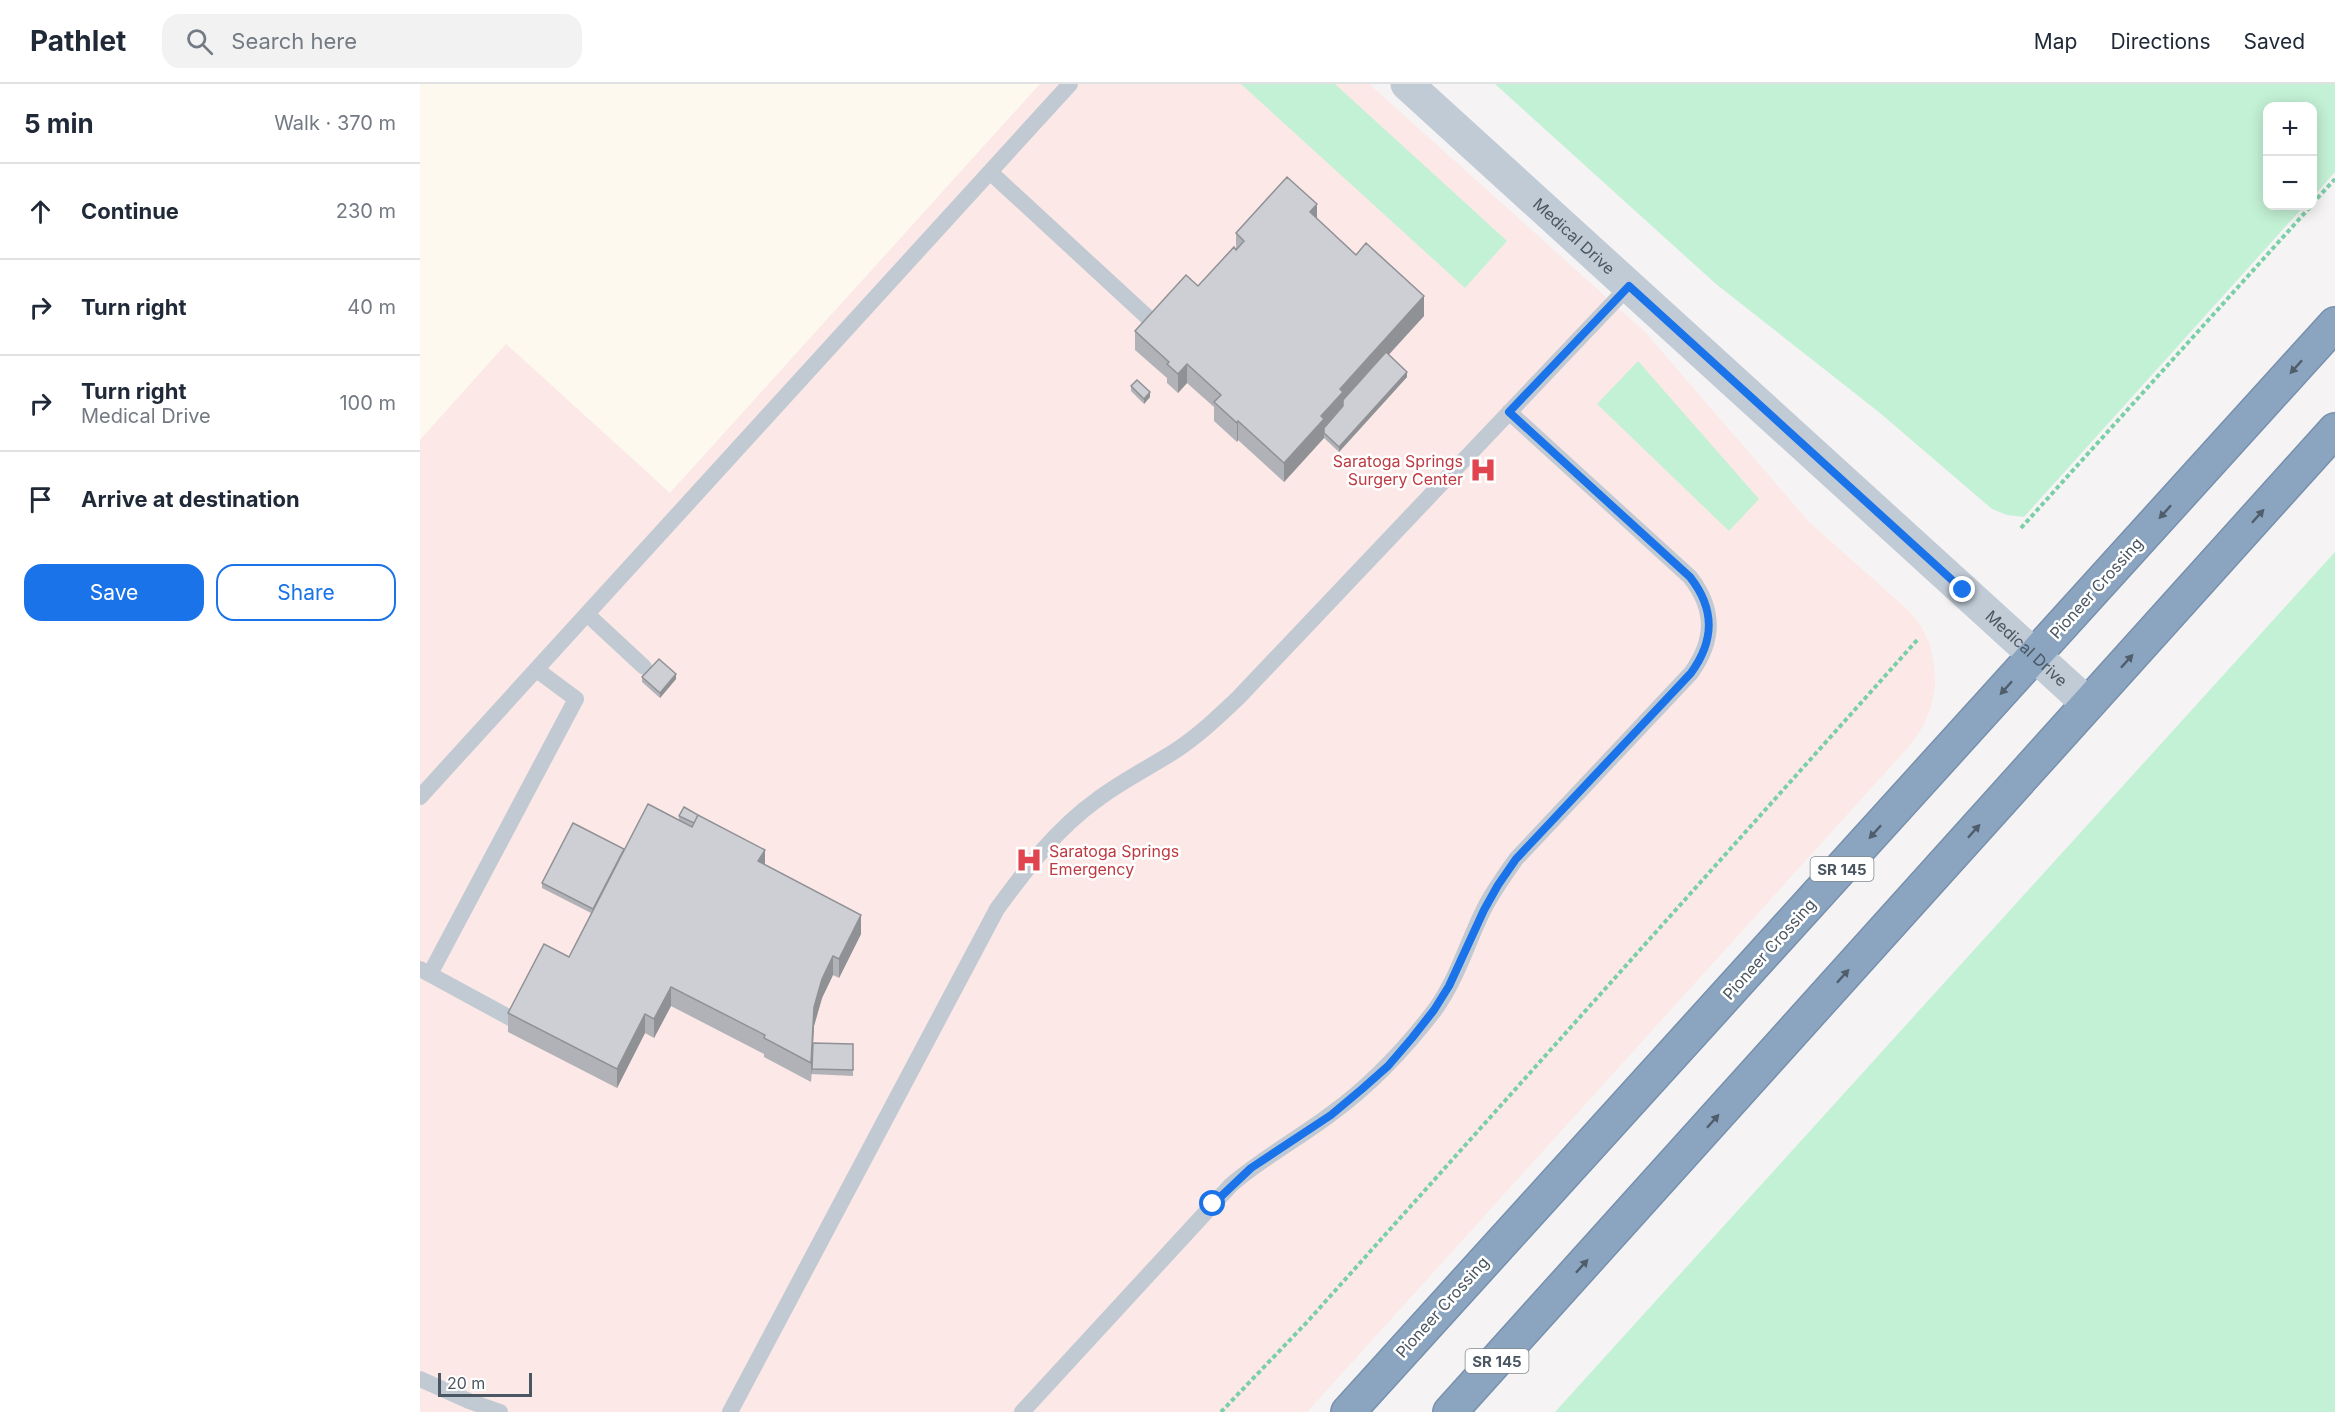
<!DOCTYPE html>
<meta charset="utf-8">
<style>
:root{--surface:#fff;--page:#f2f2f3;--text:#1f2937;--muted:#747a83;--line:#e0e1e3;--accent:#1a73e8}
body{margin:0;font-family:Inter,sans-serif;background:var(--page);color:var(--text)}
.controls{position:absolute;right:18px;top:18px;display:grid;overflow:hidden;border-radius:12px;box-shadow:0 3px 15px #0003}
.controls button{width:54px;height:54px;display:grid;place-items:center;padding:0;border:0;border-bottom:2px solid var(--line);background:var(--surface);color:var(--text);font:30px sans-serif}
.scale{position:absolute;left:18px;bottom:15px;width:94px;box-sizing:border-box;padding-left:6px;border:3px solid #4a5661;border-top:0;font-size:16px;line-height:21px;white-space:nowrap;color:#4a5661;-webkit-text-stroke:4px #fff;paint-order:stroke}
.stop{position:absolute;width:18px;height:18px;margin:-14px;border:4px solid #1a73e8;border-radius:50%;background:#fff}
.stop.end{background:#1a73e8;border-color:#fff;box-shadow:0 2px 6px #0008}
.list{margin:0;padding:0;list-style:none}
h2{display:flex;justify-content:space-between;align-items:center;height:78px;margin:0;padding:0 24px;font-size:26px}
h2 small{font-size:20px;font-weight:400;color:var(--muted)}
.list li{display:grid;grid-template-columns:39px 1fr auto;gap:18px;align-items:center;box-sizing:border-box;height:96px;padding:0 24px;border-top:2px solid var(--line)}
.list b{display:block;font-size:22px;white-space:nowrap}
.list p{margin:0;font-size:20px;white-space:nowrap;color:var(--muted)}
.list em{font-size:20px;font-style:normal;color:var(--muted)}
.actions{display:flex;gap:12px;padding:18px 24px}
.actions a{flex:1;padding:14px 0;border:2px solid var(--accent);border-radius:18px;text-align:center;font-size:21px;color:var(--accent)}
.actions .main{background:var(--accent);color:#fff}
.icon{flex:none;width:33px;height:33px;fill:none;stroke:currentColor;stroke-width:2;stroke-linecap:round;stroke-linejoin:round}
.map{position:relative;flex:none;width:1915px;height:1328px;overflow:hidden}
header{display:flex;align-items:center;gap:36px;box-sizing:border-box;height:84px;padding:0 30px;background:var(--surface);border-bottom:2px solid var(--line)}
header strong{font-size:28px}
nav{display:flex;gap:33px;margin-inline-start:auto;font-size:21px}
.search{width:420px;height:54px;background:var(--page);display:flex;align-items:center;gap:15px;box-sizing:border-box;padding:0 21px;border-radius:18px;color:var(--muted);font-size:22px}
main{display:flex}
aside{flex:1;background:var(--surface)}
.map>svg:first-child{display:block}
.commercial{fill:#fdf9ef}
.medical{fill:#fce8e6}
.green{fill:#c3f1d5}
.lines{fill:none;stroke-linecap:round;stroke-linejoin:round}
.highway-casing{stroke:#7690ad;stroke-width:36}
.path{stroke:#7ad0a6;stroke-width:4;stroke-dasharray:4.5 3;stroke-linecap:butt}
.lane{stroke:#c1cad2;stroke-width:16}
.secondary{stroke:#c1cbd6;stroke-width:33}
.highway{stroke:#8ba5c1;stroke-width:33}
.wall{fill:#b0b2b7}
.shaded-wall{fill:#909195}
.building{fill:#cdcfd5;stroke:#909195;stroke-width:1.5}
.oneway{fill:#505e6b}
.route{stroke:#1a73e8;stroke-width:8}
.labels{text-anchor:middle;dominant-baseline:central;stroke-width:5;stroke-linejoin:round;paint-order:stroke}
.shield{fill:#fff;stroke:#808990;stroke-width:1.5}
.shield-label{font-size:15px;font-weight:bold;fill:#4a5661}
.street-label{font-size:16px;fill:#4a5661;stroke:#fff}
.health-label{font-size:16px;fill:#be3a42;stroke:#fff;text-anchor:end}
</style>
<header>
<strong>Pathlet</strong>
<div class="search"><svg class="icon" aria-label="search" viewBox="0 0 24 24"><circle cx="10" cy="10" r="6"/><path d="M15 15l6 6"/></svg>Search here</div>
<nav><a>Map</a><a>Directions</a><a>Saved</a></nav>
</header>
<main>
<aside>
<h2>5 min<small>Walk · 370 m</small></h2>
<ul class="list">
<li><svg class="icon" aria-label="ahead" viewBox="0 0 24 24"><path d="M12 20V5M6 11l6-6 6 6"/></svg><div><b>Continue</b></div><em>230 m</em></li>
<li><svg class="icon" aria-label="right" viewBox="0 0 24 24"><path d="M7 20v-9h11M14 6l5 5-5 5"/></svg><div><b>Turn right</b></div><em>40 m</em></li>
<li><svg class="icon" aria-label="right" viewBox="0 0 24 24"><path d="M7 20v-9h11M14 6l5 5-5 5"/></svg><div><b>Turn right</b><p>Medical Drive</p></div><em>100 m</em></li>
<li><svg class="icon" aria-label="arrive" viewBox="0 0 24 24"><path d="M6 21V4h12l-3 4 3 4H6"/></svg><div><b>Arrive at destination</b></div></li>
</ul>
<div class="actions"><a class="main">Save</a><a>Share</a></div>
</aside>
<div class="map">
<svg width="1915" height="1328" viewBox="0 0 1915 1328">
<rect width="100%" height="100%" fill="#f5f3f3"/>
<path class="commercial" d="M0 0H620L250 409 87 261 0 356Z"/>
<path class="medical" d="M620 0H949L1225 248 1389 438 1489 527 1501 542 1510 561 1514 581 1515 601 1511 623 1503 642 1491 660 887 1328H0V356L86 260 250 409Z"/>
<path class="green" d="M821 0H915L1087 157 1045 204Z
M1075 0H1915V88L1893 113 1892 22H1848V122H1884L1604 433 1587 431 1572 425 1460 329 1296 200Z
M1218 277 1339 415 1309 447 1177 320Z
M1915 468V1328H1135Z"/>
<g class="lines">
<defs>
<path id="highway" d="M928 1328 1915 240
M1030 1328 1915 346"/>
</defs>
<use href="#highway" class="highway-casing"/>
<path class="path" d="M1892 120 1915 95
M1601 444 1891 122
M801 1328 888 1237 1499 554"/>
<path class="lane" d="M570 88 737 242
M168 531 224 583
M0 713 650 0
M0 885 94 936
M10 890 156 615 117 586
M0 1295 49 1317 80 1328
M310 1328 577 825C607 784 636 745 678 715 702 697 730 683 755 667 778 652 798 633 818 614L1209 202
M602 1328 811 1101C842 1074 878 1055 911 1030 951 1001 984 966 1014 927 1037 896 1047 859 1064 825 1073 807 1085 791 1096 775L1271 589C1295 556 1295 525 1270 493L1089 328"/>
<path class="secondary" id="s1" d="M987 0 1668 620"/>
<use href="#highway" class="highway"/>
</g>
<path class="wall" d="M897 135 1004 232 968 271 987 293 919 368 904 354 864 398 818 356 817 358 794 337V323L767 299 758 309 747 299V294L715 266V247L778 202 816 166V149Z
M711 302 730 313 724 320 711 307Z
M222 593 256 595 240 614 222 598Z
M264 723 441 850 419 894 413 891 402 914 394 942 393 959 433 960V992L391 990V998L344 973V970L251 922 234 954 225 949 197 1004 88 948V929L149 873 171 829 122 804V799L204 765 259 736V732Z"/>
<path class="shaded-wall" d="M897 120V139L890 128Z
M1004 212V232L923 321V327L904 349V354L864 398V379L920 305Z
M767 280V299L758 309V290Z
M987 288V293L919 368V363Z
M730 308V313L724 320V315Z
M818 337V356L817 358V339Z
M256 590V595L240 614V609Z
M345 766V785L338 777Z
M441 831V850L419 894V875Z
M413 872V891L402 914 394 942 391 998V979L394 923 402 895Z
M251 903V922L234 954V935Z
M225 930V949L197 1004V985Z"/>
<path class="building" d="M867 93 897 120 890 128 936 171 946 159 1004 212 920 305 923 308 901 332 904 335 864 379 818 337 817 339 794 318 801 311 767 280 758 290 747 280 749 278 715 247 766 191 778 202 814 163 816 166 824 157 816 149Z
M966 268 987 288 919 363 904 349V344L923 322V316Z
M717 296 730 308 724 315 711 302Z
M239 575 256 590 240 609 222 593Z
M228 720 272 743 278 731 345 766 338 777 441 831 419 875 413 872 402 895 394 923 391 979 344 954 345 951 251 903 234 935 225 930 197 985 88 929 124 860 149 873Z
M264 723 278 731 274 739 259 732Z
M153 739 204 765 173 825 122 799Z
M393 959 433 960V986L392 985Z"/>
<defs><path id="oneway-solid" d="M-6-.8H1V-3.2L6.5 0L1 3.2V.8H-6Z" transform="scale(1.5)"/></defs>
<g class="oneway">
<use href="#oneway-solid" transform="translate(1876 283) rotate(132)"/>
<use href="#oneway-solid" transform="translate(1745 428) rotate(132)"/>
<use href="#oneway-solid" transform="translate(1838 432) rotate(-48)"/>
<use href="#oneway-solid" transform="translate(1707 577) rotate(-48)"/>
<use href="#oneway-solid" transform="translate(1586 604) rotate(132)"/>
<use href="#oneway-solid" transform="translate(1554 747) rotate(-48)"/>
<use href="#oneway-solid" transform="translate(1455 748) rotate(132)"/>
<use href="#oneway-solid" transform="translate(1423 892) rotate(-48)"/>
<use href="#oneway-solid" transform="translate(1293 1037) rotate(-48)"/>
<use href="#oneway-solid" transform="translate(1162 1182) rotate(-48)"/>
</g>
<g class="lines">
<path class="route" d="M793 1120 831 1084 911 1031 942 1005 968 982 992 954 1014 926 1029 902 1064 826 1078 801 1096 775 1271 589C1295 556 1295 525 1270 493L1089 328 1209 202 1543 506"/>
</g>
<defs>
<symbol id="hospital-bare" viewBox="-9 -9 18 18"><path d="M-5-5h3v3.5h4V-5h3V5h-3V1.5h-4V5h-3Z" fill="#e0444e" stroke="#fff" stroke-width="2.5" paint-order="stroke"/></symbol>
</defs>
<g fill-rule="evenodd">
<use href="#hospital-bare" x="1044" y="367" width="38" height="38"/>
<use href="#hospital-bare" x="590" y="757" width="38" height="38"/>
</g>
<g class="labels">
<g class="shield">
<rect x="1390.5" y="773" width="63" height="24" rx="4.5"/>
<rect x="1045.5" y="1265" width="63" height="24" rx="4.5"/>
</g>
<g class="shield-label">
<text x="1422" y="785">SR 145</text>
<text x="1077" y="1277">SR 145</text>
</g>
<g class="street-label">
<text stroke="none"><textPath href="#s1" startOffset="226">Medical Drive</textPath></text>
<text transform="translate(1676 504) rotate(-48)">Pioneer Crossing</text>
<text stroke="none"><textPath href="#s1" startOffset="838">Medical Drive</textPath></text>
<text transform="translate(1349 865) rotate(-48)">Pioneer Crossing</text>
<text transform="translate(1022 1223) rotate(-48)">Pioneer Crossing</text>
</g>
<g class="health-label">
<text x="1043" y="377">Saratoga Springs<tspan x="1043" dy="18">Surgery Center</tspan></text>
<text x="629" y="767" text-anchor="start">Saratoga Springs<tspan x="629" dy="18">Emergency</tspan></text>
</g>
</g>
</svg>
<div class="controls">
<button>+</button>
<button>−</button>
</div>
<div class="scale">20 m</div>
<div class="stop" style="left:793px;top:1120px"></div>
<div class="stop end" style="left:1543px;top:506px"></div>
</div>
</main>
